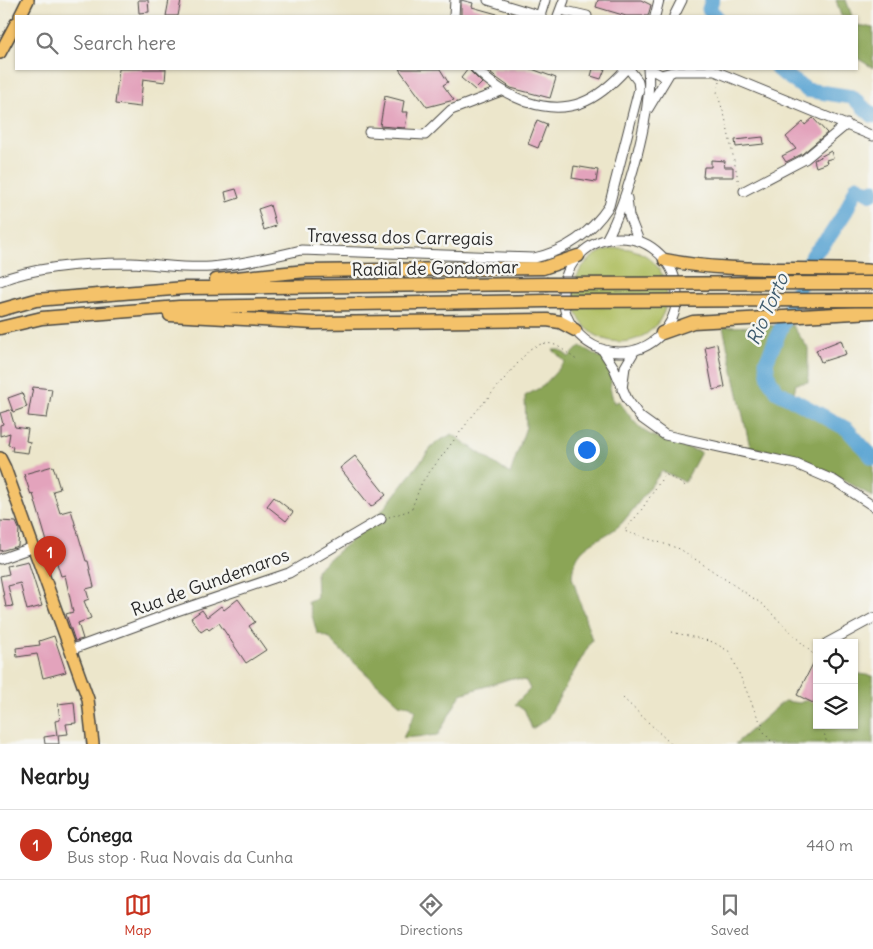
<!DOCTYPE html>
<meta charset="utf-8">
<style>
:root{--surface:#fff;--page:#f6f6f6;--text:#222;--muted:#767676;--line:#e0e0e0;--accent:#c8321e}
body{margin:0;font-family:Delius,sans-serif;background:var(--page);color:var(--text)}
.controls{position:absolute;right:15px;bottom:15px;display:grid;overflow:hidden;border-radius:0px;box-shadow:0 1px 4px #0004}
.controls button{width:45px;height:45px;display:grid;place-items:center;padding:0;border:0;border-bottom:1px solid var(--line);background:var(--surface);color:var(--text);font:25px sans-serif}
.you{position:absolute;left:586px;top:449px;width:18px;height:18px;margin:-12px;border:4px solid #fff;border-radius:50%;background:#1a73e8;box-shadow:0 0 0 8px #1a73e833}
.badge{display:grid;place-items:center;width:32px;height:32px;border-radius:50%;background:var(--accent);color:#fff;font-size:16px;font-weight:700}
.pin{position:absolute;translate:-50% -41px;filter:drop-shadow(0 1px 2px #0008)}
.pin::after{content:'';position:absolute;top:26px;width:18px;height:15px;background:inherit;clip-path:polygon(0 0,100% 0,50% 100%)}
.list{margin:0;padding:0;list-style:none}
h2{display:flex;justify-content:space-between;align-items:center;height:65px;margin:0;padding:0 20px;font-size:21px}
h2 small{font-size:16px;font-weight:400;color:var(--muted)}
.list li{display:grid;grid-template-columns:32px 1fr auto;gap:15px;align-items:center;box-sizing:border-box;height:70px;padding:0 20px;border-top:1px solid var(--line)}
.list b{display:block;font-size:19px;white-space:nowrap}
.list p{margin:0;font-size:16px;white-space:nowrap;color:var(--muted)}
.list em{font-size:16px;font-style:normal;color:var(--muted)}
.icon{flex:none;width:28px;height:28px;fill:none;stroke:currentColor;stroke-width:2;stroke-linecap:round;stroke-linejoin:round}
.map{position:relative;flex:none;width:873px;height:744px;overflow:hidden}
.search{position:absolute;background:var(--surface);box-shadow:0 1px 4px #0004;left:15px;right:15px;top:15px;height:55px;display:flex;align-items:center;gap:12px;box-sizing:border-box;padding:0 18px;border-radius:0px;color:var(--muted);font-size:19px}
.sheet{height:135px;background:var(--surface)}
nav{display:flex;justify-content:space-around;align-items:center;box-sizing:border-box;height:70px;border-top:1px solid var(--line);background:var(--surface);font-size:14px;color:var(--muted)}
nav a{display:grid;justify-items:center;gap:2px}
nav .on{color:var(--accent)}
.map>svg:first-child{display:block}
.green{fill:#afbe61;stroke:#6d7446}
.forest{fill:#8ba557;stroke:#5b6841}
.lines{fill:none;stroke-linecap:round;stroke-linejoin:round}
.river{stroke:#5ca5d3;stroke-width:15}
.building{fill:#e3a3bc}
.minor-casing{stroke:#484743;stroke-width:11}
.major-casing{stroke:#484743;stroke-width:14}
.highway-casing{stroke:#484743;stroke-width:15}
.path{stroke:#484743;stroke-width:1;stroke-dasharray:1 4;stroke-linecap:butt}
.minor{stroke:#fff;stroke-width:9}
.major{stroke:#f4c26a;stroke-width:11}
.highway{stroke:#f4c26a;stroke-width:12}
.highway-bridge-casing{stroke:#484743;stroke-width:15;stroke-linecap:butt}
.highway-bridge{stroke:#f4c26a;stroke-width:12}
.labels{text-anchor:middle;dominant-baseline:central;stroke-width:5;stroke-linejoin:round;paint-order:stroke}
.street-label{font-size:18px;fill:#2b2b2b;stroke:#f6f6f2}
.water-label{font-size:19px;font-style:italic;fill:#3f5c6e;stroke:#f6f6f2}
</style>
<div class="map">
<svg width="873" height="744" viewBox="0 0 873 744">
<rect width="100%" height="100%" fill="#f6f6f2"/>
<filter id="ink" filterUnits="userSpaceOnUse"><feTurbulence type="fractalNoise" baseFrequency=".02" numOctaves="2"/><feDisplacementMap in="SourceGraphic" scale="10" xChannelSelector="R" yChannelSelector="G"/><feConvolveMatrix kernelMatrix="1 2 1 2 8 2 1 2 1" color-interpolation-filters="sRGB"/></filter>
<filter id="wash" filterUnits="userSpaceOnUse"><feTurbulence type="fractalNoise" baseFrequency=".0096" numOctaves="4" result="noise"/><feDisplacementMap in="SourceGraphic" scale="20" xChannelSelector="R" yChannelSelector="G"/><feGaussianBlur stdDeviation="1.12" result="paint"/><feColorMatrix in="noise" values="0 0 0 0 0 0 0 0 0 0 0 0 0 0 0 0 0 1.4 0 .05"/><feComposite in="paint" operator="in"/></filter>
<g filter="url(#wash)">
<rect width="100%" height="100%" fill="#ece6cb"/>
<path class="green" d="M573 295a47 47 0 1 1 94 0a47 47 0 1 1-94 0Z"/>
<path class="forest" d="M836 0H846L852 16H841Z
M857 25 873 28V68L857 58Z
M792 325 808 348V382L796 384 794 392 785 399 845 431 863 437 873 447V497L841 478 798 457 750 447 723 327Z
M580 346 603 359H615L610 388 614 403 619 401C640 431 644 436 681 444L680 446 701 452 685 482 662 471C649 488 636 507 622 523 602 543 575 540 572 577L592 640 547 719 532 729 525 711 515 704 530 689 526 681 512 678 461 694 438 735 403 738 416 711 410 706 399 704 334 644 330 638 317 633 308 601 317 598 316 570 373 522 435 443 452 434 510 474 526 427 525 396 543 386 565 362 553 350H560L569 357Z
M854 673 873 676V744H735L784 701 800 703 817 693V725H854Z"/>
<g class="lines">
<path class="river" d="M712 0 709 9 716 16
M777 69 807 90 852 97 873 116
M873 190 871 194 857 186 846 211 829 237 813 255 766 362 769 379 777 391 847 429 873 458"/>
</g>
<g id="blocks">
<path class="building" d="M138 0H148L149 12 139 13Z
M169 0H181L178 16H166Z
M461 0 473 3 472 7 497 14V16H461Z
M598 0H641L651 5 648 16H626L596 7Z
M119 69H166L165 82 143 79 140 107 115 104Z
M399 69H440L448 82 443 85 454 100 427 107Z
M468 69 482 83 475 90 461 78Z
M492 69H532L556 78 550 98 511 88 491 74Z
M593 69H605L601 79 591 76Z
M385 96 404 101 402 112H408L405 128 380 126Z
M813 118 827 133 802 154 786 162 782 156 796 149 786 137 803 122 805 125Z
M537 120 547 124 538 148 528 144Z
M763 137 764 144 736 147 735 140Z
M831 151 833 158 826 160 827 163 816 167 814 160Z
M711 160 725 161 724 167H733V177H703L704 167H711Z
M574 166 598 170 596 182 572 178Z
M236 189 239 198 227 202 225 192Z
M270 205 276 226 264 230 258 209Z
M841 340 846 354 821 362 816 350Z
M717 344 725 387 713 390 705 347Z
M33 387 52 389 47 418 28 416Z
M22 393 27 407 13 412 8 398Z
M10 410 15 427 28 429 26 441 30 442 28 453 12 451 13 446 8 445 10 433 0 436V425L3 424 0 413Z
M355 456 386 495 371 507 340 468Z
M53 466 60 489 53 491 60 513 71 510 86 561H88L94 587 86 589 89 599 84 601 91 618 78 623 83 639 75 641 66 614 73 612 65 575 61 576 54 554 58 553 50 552 33 494 31 495 24 474Z
M274 497 293 512 286 521 267 506Z
M0 521 16 522 19 529 18 546 0 551Z
M28 561 42 606 27 610 20 583 8 586 13 606 6 607 0 576 9 574 7 566Z
M238 599 255 622 249 626 266 650 246 663 219 623 209 630 207 628 201 632 191 618 202 610 207 617 221 606 224 610Z
M54 636 66 672 43 678 37 654 17 657 16 648 40 645 39 641Z
M817 656V695L813 703 797 695Z
M74 702 76 723 66 724 68 734 58 735 59 744H45L44 737 57 735 55 721 60 720 58 704Z"/>
</g>
</g>
<g filter="url(#ink)">
<use href="#blocks" fill-opacity="0" stroke="#484743" stroke-width="1"/>
<g class="lines">
<defs>
<path id="minor" d="M488 0 541 16
M561 10 587 16
M454 16 455 0
M540 16 545 0
M558 16 564 0
M655 16 659 0
M674 16 682 0
M476 69C492 85 506 94 527 102 570 116 597 101 626 69
M650 69 661 75 672 72
M710 69 873 136
M676 71H713
M648 109 669 74
M369 132 425 135 451 110 501 91
M744 191 805 159 847 124
M627 198 629 216 639 241
M563 295a57 57 0 1 1 114 0a57 57 0 1 1-114 0Z
M606 240C627 202 653 111 648 69
M0 281C37 266 91 263 131 263 158 264 185 269 211 267 242 264 272 257 301 250L534 258C565 251 591 233 609 206L639 89 638 81 629 69
M602 349 614 368 627 399 640 417 665 435 796 464 835 481 873 506
M622 389 625 367 635 350
M0 559 34 547
M827 643 873 618
M70 650 174 612 289 573 381 519"/>
<path id="major" d="M20 16 28 0
M0 53 16 23
M0 458 5 468 88 699 93 744"/>
<path id="highway" d="M665 260C733 274 804 266 873 271
M216 280 306 271 543 268 578 256
M0 310 36 300 185 288 546 284
M170 315 314 323 547 320 560 322 575 330
M0 328 42 318 179 307 546 301
M662 333 693 322 873 312"/>
</defs>
<use href="#minor" class="minor-casing"/>
<use href="#major" class="major-casing"/>
<use href="#highway" class="highway-casing"/>
<path class="path" d="M720 82 717 93 725 117 739 184
M689 488 665 474 640 512 624 531 680 549 762 604 815 656
M389 517 411 510 422 482 474 414 530 349C552 336 560 348 578 361
M672 632 713 642 730 652 758 718 764 726
M623 698 671 744
M822 725 827 744
M761 728 770 740 779 744"/>
<use href="#minor" class="minor"/>
<use href="#major" class="major"/>
<use href="#highway" class="highway"/>
<defs>
<path id="highway-bridge" d="M546 284 873 283
M546 301 873 300"/>
</defs>
<use href="#highway-bridge" class="highway-bridge-casing"/>
<use href="#highway-bridge" class="highway-bridge"/>
</g>
</g>
<g class="labels">
<g class="street-label">
<text transform="translate(400 237) rotate(1)">Travessa dos Carregais</text>
<text transform="translate(435 268) rotate(-1)">Radial de Gondomar</text>
<text transform="translate(210 582) rotate(-20)">Rua de Gundemaros</text>
</g>
<g class="water-label">
<text transform="translate(767 309) rotate(-66)">Rio Torto</text>
</g>
</g>
</svg>
<div class="controls">
<button><svg class="icon" aria-label="locate" viewBox="0 0 24 24"><circle cx="12" cy="12" r="6"/><path d="M12 2v4M12 18v4M2 12h4M18 12h4"/></svg></button>
<button><svg class="icon" aria-label="layers" viewBox="0 0 24 24"><path d="M12 4l9 5-9 5-9-5zM3 14l9 5 9-5"/></svg></button>
</div>
<div class="you"></div>
<div class="pin badge" style="left:50px;top:577px">1</div>
<div class="search"><svg class="icon" aria-label="search" viewBox="0 0 24 24"><circle cx="10" cy="10" r="6"/><path d="M15 15l6 6"/></svg>Search here</div>
</div>
<section class="sheet">
<h2>Nearby<small></small></h2>
<ul class="list">
<li><span class="badge">1</span><div><b>Cónega</b><p>Bus stop · Rua Novais da Cunha</p></div><em>440 m</em></li>
</ul>
</section>
<nav>
<a class="on"><svg class="icon" aria-label="map" viewBox="0 0 24 24"><path d="M3 6l6-2 6 2 6-2v14l-6 2-6-2-6 2zM9 4v14M15 6v14"/></svg>Map</a>
<a><svg class="icon" aria-label="directions" viewBox="0 0 24 24"><path d="M12 3l9 9-9 9-9-9zM9 14v-3h6M13 9l2 2-2 2"/></svg>Directions</a>
<a><svg class="icon" aria-label="saved" viewBox="0 0 24 24"><path d="M7 4h10v16l-5-4-5 4z"/></svg>Saved</a>
</nav>
